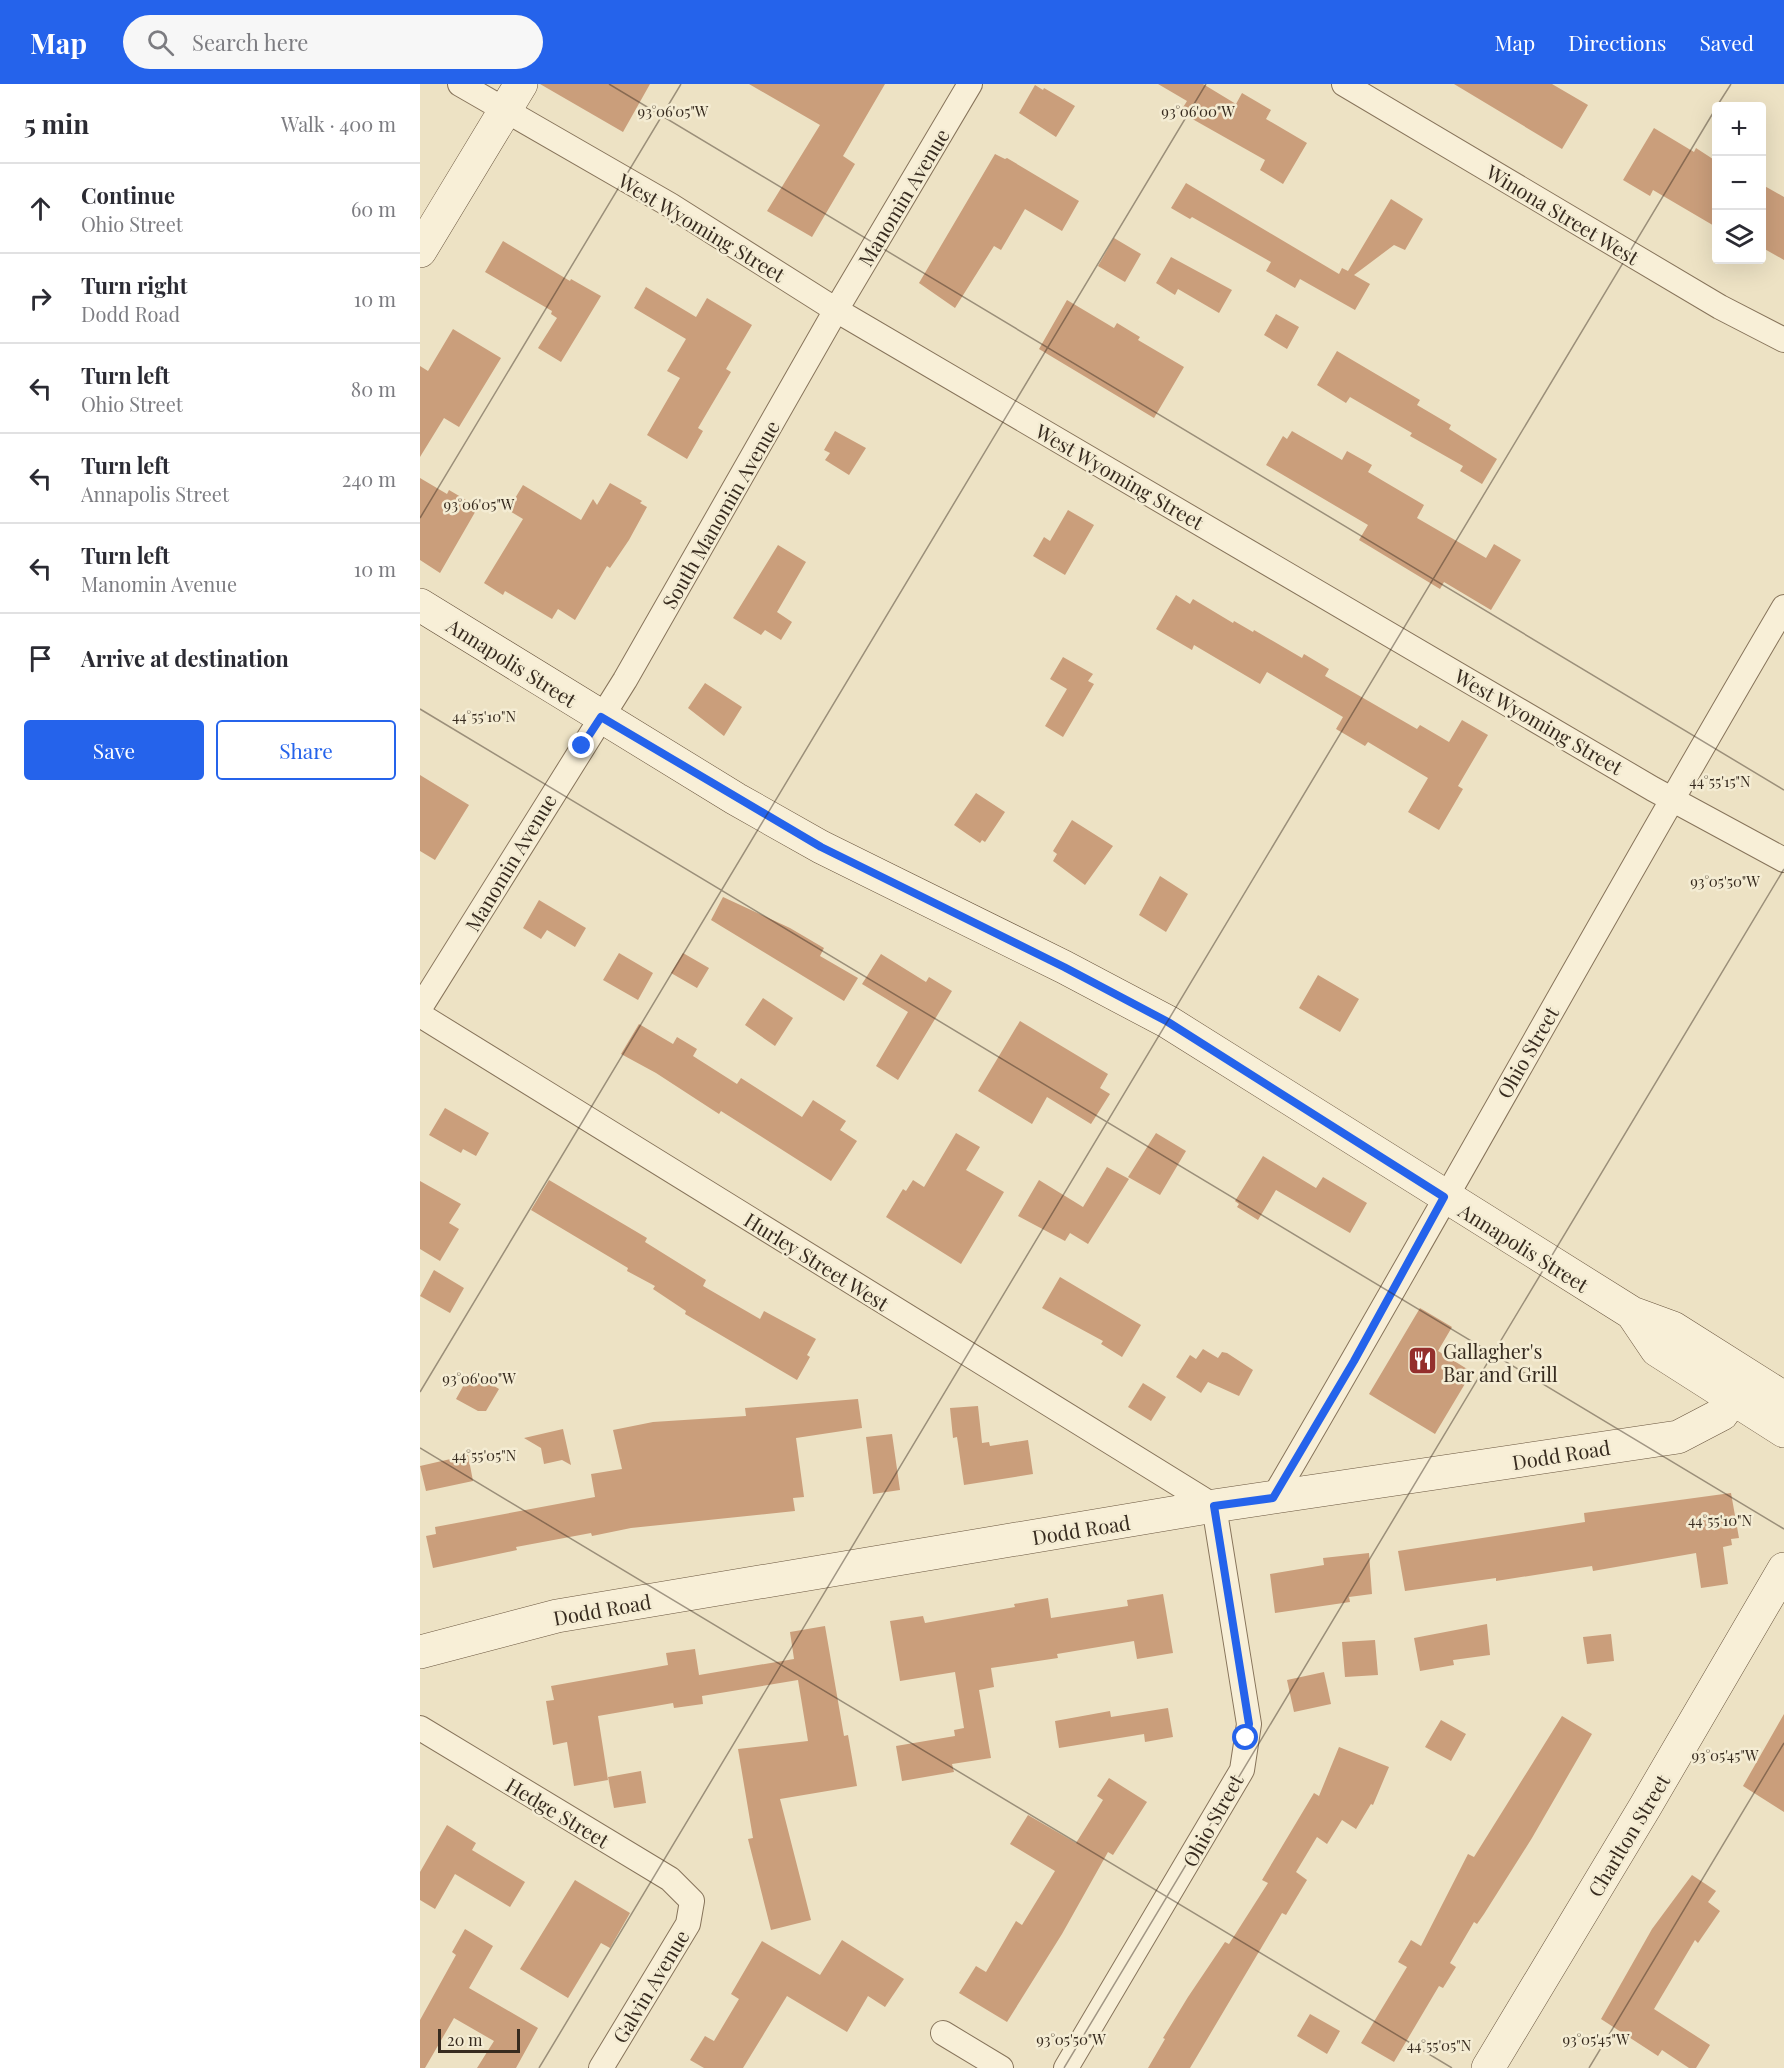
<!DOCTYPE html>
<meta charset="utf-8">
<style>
:root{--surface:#fff;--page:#f7f7f7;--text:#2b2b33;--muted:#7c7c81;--line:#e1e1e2;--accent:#2563eb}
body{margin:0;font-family:"Playfair Display",serif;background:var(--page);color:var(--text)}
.controls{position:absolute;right:18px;top:18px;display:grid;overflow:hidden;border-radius:6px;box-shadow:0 6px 24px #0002}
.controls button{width:54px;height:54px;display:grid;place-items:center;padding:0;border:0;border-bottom:2px solid var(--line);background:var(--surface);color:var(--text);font:30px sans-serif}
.scale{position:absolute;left:18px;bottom:15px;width:82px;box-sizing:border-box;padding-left:6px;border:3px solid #372b1f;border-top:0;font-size:16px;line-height:21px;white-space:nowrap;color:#372b1f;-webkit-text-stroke:4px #f4ecd3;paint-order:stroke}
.stop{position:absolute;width:18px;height:18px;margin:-14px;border:4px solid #2563eb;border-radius:50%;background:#fff}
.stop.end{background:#2563eb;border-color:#fff;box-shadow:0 2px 6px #0008}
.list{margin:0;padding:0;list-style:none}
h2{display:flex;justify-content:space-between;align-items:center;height:78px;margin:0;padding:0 24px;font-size:26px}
h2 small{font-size:20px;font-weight:400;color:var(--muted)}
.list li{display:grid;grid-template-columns:39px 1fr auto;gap:18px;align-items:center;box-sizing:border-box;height:90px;padding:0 24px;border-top:2px solid var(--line)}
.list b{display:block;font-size:22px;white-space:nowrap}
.list p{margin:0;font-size:20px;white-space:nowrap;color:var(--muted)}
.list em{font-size:20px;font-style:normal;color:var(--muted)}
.actions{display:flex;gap:12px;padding:18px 24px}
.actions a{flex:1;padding:14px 0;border:2px solid var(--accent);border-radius:6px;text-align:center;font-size:21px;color:var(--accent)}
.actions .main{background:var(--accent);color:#fff}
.icon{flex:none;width:33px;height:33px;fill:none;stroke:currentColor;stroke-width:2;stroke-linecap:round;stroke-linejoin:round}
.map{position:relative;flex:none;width:1364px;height:1984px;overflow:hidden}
header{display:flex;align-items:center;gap:36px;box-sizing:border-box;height:84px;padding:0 30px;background:var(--accent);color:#fff}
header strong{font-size:28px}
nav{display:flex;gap:33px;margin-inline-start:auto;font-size:21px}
.search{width:420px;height:54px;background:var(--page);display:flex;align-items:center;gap:15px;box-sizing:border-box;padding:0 21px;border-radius:33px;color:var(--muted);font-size:22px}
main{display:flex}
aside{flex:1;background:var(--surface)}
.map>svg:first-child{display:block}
.building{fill:#ca9e7b}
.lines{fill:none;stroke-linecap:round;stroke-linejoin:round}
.street-casing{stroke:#87745b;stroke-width:26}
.secondary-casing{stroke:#69553e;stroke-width:34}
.street{stroke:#f8efd7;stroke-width:24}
.secondary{stroke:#f8efd7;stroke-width:33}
.route{stroke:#2563eb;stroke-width:8}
.ticks{fill:none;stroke:#372b1f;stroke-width:1.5;stroke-opacity:0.45}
.labels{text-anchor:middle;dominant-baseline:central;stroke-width:5;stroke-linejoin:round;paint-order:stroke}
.street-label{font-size:20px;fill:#372b1f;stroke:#f4ecd3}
.poi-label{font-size:20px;fill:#372b1f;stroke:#f4ecd3;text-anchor:start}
.ticks-label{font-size:15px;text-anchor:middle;fill:#372b1f;stroke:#f4ecd3;stroke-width:5;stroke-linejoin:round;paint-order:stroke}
</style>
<header>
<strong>Map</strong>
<div class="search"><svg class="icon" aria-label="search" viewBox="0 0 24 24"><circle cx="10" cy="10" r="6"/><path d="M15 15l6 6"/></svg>Search here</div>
<nav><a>Map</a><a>Directions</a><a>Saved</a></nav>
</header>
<main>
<aside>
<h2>5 min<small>Walk · 400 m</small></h2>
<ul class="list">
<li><svg class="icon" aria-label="ahead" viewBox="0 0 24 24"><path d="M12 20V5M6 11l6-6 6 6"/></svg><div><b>Continue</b><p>Ohio Street</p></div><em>60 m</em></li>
<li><svg class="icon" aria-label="right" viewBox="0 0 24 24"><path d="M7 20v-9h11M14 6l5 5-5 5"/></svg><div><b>Turn right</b><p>Dodd Road</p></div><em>10 m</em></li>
<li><svg class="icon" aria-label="left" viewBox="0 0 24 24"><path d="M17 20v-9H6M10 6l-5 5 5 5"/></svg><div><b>Turn left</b><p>Ohio Street</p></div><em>80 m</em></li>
<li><svg class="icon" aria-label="left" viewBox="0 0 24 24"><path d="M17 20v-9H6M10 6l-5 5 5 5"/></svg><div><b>Turn left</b><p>Annapolis Street</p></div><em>240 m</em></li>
<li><svg class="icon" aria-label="left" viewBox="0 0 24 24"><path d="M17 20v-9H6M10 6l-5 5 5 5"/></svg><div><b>Turn left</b><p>Manomin Avenue</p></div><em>10 m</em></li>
<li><svg class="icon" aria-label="arrive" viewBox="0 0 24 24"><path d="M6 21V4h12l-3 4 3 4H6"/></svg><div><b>Arrive at destination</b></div></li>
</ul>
<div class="actions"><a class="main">Save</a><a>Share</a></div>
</aside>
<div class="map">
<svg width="1364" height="1984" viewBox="0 0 1364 1984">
<rect width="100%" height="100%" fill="#ede2c4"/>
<path class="building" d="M120 0H230L203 48Z
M329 0H465L423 72 435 80 392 153 347 127 400 41Z
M738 0H783L816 20 822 9 851 26 846 35 887 59 863 100 840 86 845 76 760 28 767 17Z
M1034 0H1132L1168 21 1142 65Z
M615 1 623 6 624 4 655 22 636 53 599 29Z
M1234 44 1274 68 1276 64 1296 77V143L1233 106 1230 112 1203 96Z
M575 70 585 75 587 74 659 117 642 147 605 125 581 166 574 162 535 224 499 199Z
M766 99 919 190 922 184 928 187 971 115 1003 135 985 166 974 161 934 191 950 200 935 226 880 195 875 204 846 187 851 178 772 133 770 135 751 124Z
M1341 100 1364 113V176L1341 163Z
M694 154 721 170 705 198 678 182Z
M83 157 150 197 151 195 181 212 141 278 118 264 137 234 131 230 132 227 65 188Z
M751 173 812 206 799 229 758 205 755 211 736 199Z
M226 203 276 233 287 214 332 241 306 285 311 288 278 344 283 347 267 375 227 351 260 294 247 287 266 255 214 224Z
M647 216 694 244 697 239 720 253 718 256 764 283 734 334 619 265Z
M856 230 879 243 867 265 844 251Z
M33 245 81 274 39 343 24 334 0 373V282L8 287Z
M917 267 1000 316 997 321 1031 341 1029 345 1077 375 1062 400 1040 387 1043 382 990 352 992 349 930 313 926 319 897 301Z
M415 347 446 364 429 391 405 376 410 369 404 366Z
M872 347 922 376 927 367 952 381 948 388 1004 421 997 434 1066 474 1074 460 1101 476 1071 526 1024 498 1020 505 939 456 948 441 846 381 863 352 867 355Z
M0 394 27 410 29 406 58 423 20 489 0 476Z
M190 399 222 417 220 419 227 423 209 456 190 484 187 482 155 536 138 525 132 535 85 507 83 511 64 499 103 435 88 426 103 401 161 436 173 415 177 421Z
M648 426 674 441 645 491 613 472 624 453 630 457Z
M358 461 386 478 357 528 372 538 361 556 345 546 341 551 313 534Z
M756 511 770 520 773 515 813 539 814 537 833 548 834 546 882 574 884 570 909 585 905 592 997 645 1000 641 1029 658 1042 636 1068 651 1038 702 1043 705 1019 746 988 728 1008 694 948 658 945 662 916 645 923 633 847 588 840 600 774 561 772 566 736 545Z
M643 573 673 590 668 597 674 600 643 653 625 642 647 605 630 595Z
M285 599 322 623 304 652 268 624Z
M0 691 49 721 15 776 0 767Z
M556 709 585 728 565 758 562 756 560 759 534 741Z
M652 736 693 762 665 801 633 777 637 770 633 767Z
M740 792 768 810 746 848 719 831Z
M303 813 370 844 404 864 400 872 438 894 424 917 291 836Z
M119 816 166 844 155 863 127 846 121 855 103 844Z
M199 869 233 889 218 916 183 896Z
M263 869 289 884 277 904 251 889Z
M461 870 506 898 509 893 532 907 478 996 456 982 488 928 442 900Z
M898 891 939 915 920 948 879 924Z
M343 914 373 934 355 962 325 941Z
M600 937 688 990 680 1004 690 1010 671 1040 627 1013 612 1040 558 1007Z
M219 940 253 960 257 953 277 965 273 972 317 1000 321 994 382 1033 393 1016 426 1037 420 1046 437 1057 411 1097 301 1027 299 1030 236 989 201 970Z
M25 1024 69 1049 56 1072 43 1065 41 1069 9 1051Z
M536 1049 560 1063 546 1086 584 1108 541 1180 466 1133 483 1105 486 1107 493 1096 504 1103Z
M736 1049 766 1067 740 1111 708 1093Z
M843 1072 896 1104 903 1093 947 1119 930 1149 856 1106 838 1136 817 1123 819 1120 815 1117Z
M687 1083 709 1095 668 1160 650 1149 645 1157 598 1132 619 1096 663 1123Z
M129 1096 227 1154 225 1158 286 1196 283 1202 340 1235 344 1227 396 1255 387 1271 390 1273 377 1296 265 1230 266 1227 233 1205 235 1202 207 1187 208 1184 111 1126Z
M0 1097 41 1120 29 1139 39 1145 20 1177 0 1165Z
M14 1186 44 1204 30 1229 0 1212Z
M640 1193 721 1241 702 1273 681 1260 683 1257 622 1224Z
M1000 1224 1032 1243 1018 1267 1052 1288 1015 1350 949 1310Z
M783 1265 798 1274 802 1268 807 1269 833 1286 819 1312 788 1298 781 1309 756 1293 770 1271 776 1275Z
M51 1288 79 1305 66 1327H58L36 1315Z
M723 1299 746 1313 731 1337 708 1323Z
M438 1315 442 1344 376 1354 384 1413 373 1414 375 1427 211 1444 172 1452 171 1449 96 1463 97 1466 13 1484 6 1452 16 1450 15 1443 175 1413 171 1390 202 1385 193 1346 233 1338 326 1332 325 1324Z
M558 1322 562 1359 569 1358 570 1362 608 1356 613 1390 544 1401 537 1353 533 1354 530 1324Z
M143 1345 151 1381 142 1376 124 1380 121 1364 104 1354Z
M472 1350 480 1406 453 1410 446 1353Z
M48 1371 53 1397 6 1407 0 1382Z
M1311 1409 1319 1454 1311 1455 1312 1461 1303 1463 1308 1500 1281 1504 1276 1469 1173 1487 1172 1482 1076 1497V1494L985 1507 978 1467 1165 1438 1164 1429Z
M949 1469 952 1510 929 1513 930 1518 855 1529 850 1490 904 1481 903 1474Z
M743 1510 753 1569 717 1575 714 1557 637 1570 638 1574 571 1584 574 1603 559 1606 571 1674 532 1680 534 1688 482 1697 476 1662 535 1652 534 1646 544 1644 535 1588 480 1597 470 1537 503 1532 505 1539 595 1523 594 1520 628 1514 631 1534 708 1522 707 1516Z
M1067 1540 1070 1571 1033 1576 1034 1581 1000 1587 994 1554Z
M405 1542 424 1652 428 1651 437 1702 360 1715 391 1836 351 1846 328 1755 333 1754 318 1665 388 1657 378 1596 282 1612 283 1620 254 1624 253 1619 178 1632 188 1696 154 1702 147 1658 133 1661 126 1617 134 1616 131 1602 248 1581 246 1569 275 1565 279 1591 374 1575 370 1548Z
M1191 1550 1194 1577 1167 1580 1163 1553Z
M955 1556 958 1591 925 1593 922 1558Z
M904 1588 911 1620 874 1628 867 1596Z
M748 1624 753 1653 725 1658 724 1650 639 1664 635 1637 690 1627 691 1633Z
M1364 1630V1728L1323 1702Z
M1142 1632 1172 1650 1112 1754 1064 1830 1057 1840 1054 1838 1030 1879 1036 1883 1023 1904 1019 1902 974 1978 941 1959 987 1883 978 1878 991 1856 1001 1862 1048 1770 1054 1773Z
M1021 1636 1046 1650 1031 1677 1005 1663Z
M919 1663 969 1683 953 1721 951 1720 936 1745 922 1736 907 1760 897 1753 876 1788 887 1796 866 1831 862 1829 770 1984H728L745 1955 743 1954 768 1913 805 1858 809 1860 848 1799 842 1796 894 1709 899 1712Z
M221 1687 226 1719 194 1724 188 1693Z
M689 1694 727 1718 693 1771 688 1768 642 1850 587 1938 539 1909 556 1882 566 1888 596 1837 602 1841 635 1787 590 1760 608 1731 656 1759 683 1716 677 1712Z
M27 1741 56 1759 52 1766 105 1798 90 1823 35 1790 15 1825 0 1816V1788Z
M1272 1791 1296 1807 1288 1818 1300 1827 1278 1859 1275 1856 1234 1925 1290 1961 1276 1984H1269L1242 1966 1238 1972 1181 1935 1232 1845Z
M155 1796 210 1829 190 1864 181 1859 148 1914 100 1885Z
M45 1845 73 1862 49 1904 118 1944 96 1984H57L74 1957 34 1934 5 1984H0V1936L36 1871 32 1868Z
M422 1856 484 1895 465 1923 448 1912 427 1948 367 1912 323 1984H284L270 1976 285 1952 294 1957 319 1915 311 1910 342 1857 400 1891Z
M890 1930 920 1947 907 1970 877 1952Z"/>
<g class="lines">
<defs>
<path id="street" d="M40 0 250 121 416 226 1233 705 1364 776
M924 0 1300 223 1364 256
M0 924 205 596 416 226 550 0
M0 931 794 1422 829 1640 822 1686 646 1984
M853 1414C1026 1119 1190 818 1364 523
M0 1644 250 1795 272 1817 268 1840 181 1984
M523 1949 581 1984"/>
<path id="secondary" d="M0 167 101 0
M0 521 316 715 401 763 644 883 748 938 1212 1229 1253 1244 1364 1314
M1212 1229 1237 1266 1364 1347
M0 1568 137 1532 794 1422 1258 1353 1302 1330 1311 1313
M1068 1984 1225 1723 1364 1485"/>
</defs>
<use href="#street" class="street-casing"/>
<use href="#secondary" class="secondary-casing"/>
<use href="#street" class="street"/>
<use href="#secondary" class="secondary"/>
</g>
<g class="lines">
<path class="route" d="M162 662 181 633 401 763 644 883 748 938 1024 1113 934 1277 853 1414 794 1422 829 1640 826 1654"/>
</g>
<path class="ticks" d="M189 0 1364 706M1297 22 1311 0M0 434 261 0M0 625 1364 1445M0 1308 786 0M0 1364 1032 1984M119 1984 1296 24M644 1984 1364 785M1169 1984 1364 1659"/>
<defs>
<symbol id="restaurant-square" viewBox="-11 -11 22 22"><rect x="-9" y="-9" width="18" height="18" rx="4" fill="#942f2d" stroke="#f4ecd3"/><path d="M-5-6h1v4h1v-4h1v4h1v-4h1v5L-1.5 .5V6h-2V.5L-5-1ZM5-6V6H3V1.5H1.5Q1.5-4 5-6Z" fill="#fff"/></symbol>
</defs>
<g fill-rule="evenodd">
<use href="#restaurant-square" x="986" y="1260" width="33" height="33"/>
</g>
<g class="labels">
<g class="street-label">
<text transform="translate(483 113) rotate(-59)">Manomin Avenue</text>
<text transform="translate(1143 130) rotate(31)">Winona Street West</text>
<text transform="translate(282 143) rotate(31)">West Wyoming Street</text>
<text transform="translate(700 392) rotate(30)">West Wyoming Street</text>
<text transform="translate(300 430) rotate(-60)">South Manomin Avenue</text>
<text transform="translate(92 578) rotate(32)">Annapolis Street</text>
<text transform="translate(1119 637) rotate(30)">West Wyoming Street</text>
<text transform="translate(90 778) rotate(-59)">Manomin Avenue</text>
<text transform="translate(1107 968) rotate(-60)">Ohio Street</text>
<text transform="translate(1104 1163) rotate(32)">Annapolis Street</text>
<text transform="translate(397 1177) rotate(32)">Hurley Street West</text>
<text transform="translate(1141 1370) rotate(-9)">Dodd Road</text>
<text transform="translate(661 1445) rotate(-9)">Dodd Road</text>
<text transform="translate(182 1525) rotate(-10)">Dodd Road</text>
<text transform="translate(138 1728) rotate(31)">Hedge Street</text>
<text transform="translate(792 1736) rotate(-61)">Ohio Street</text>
<text transform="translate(1208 1751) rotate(-59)">Charlton Street</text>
<text transform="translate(230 1902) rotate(-59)">Galvin Avenue</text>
</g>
<g class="poi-label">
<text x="1023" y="1266">Gallagher's<tspan x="1023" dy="23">Bar and Grill</tspan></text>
</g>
</g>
<g class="ticks-label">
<text x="253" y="33">93°06'05"W</text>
<text x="778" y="33">93°06'00"W</text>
<text x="59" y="426">93°06'05"W</text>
<text x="64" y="638">44°55'10"N</text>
<text x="1300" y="703">44°55'15"N</text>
<text x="1305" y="803">93°05'50"W</text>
<text x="59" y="1300">93°06'00"W</text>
<text x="64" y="1377">44°55'05"N</text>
<text x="1300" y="1442">44°55'10"N</text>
<text x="1305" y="1677">93°05'45"W</text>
<text x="651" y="1961">93°05'50"W</text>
<text x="1176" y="1961">93°05'45"W</text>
<text x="1019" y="1967">44°55'05"N</text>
</g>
</svg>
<div class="controls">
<button>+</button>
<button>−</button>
<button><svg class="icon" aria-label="layers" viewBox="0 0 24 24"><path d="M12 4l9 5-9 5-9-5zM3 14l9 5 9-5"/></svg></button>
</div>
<div class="scale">20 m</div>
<div class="stop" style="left:826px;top:1654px"></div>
<div class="stop end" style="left:162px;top:662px"></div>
</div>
</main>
